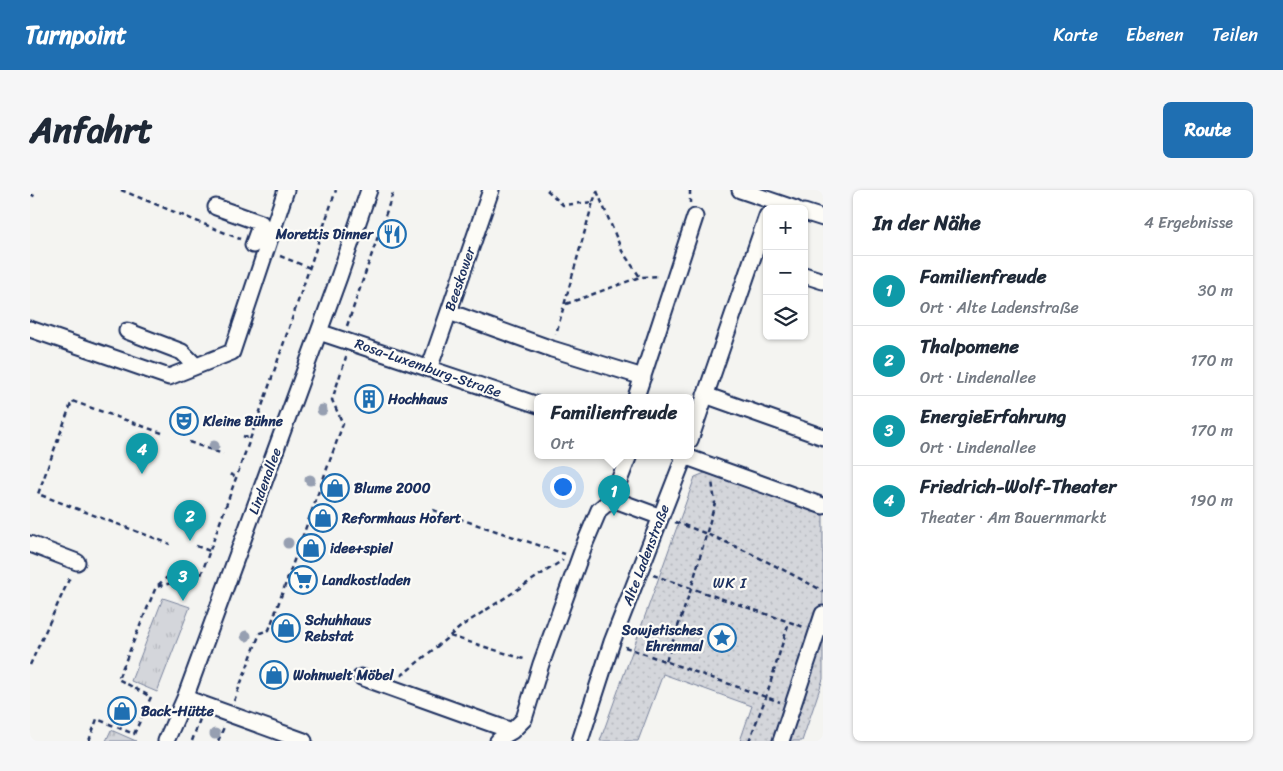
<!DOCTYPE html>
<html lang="de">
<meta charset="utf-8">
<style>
:root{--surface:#fff;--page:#f6f6f7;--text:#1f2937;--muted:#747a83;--line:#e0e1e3;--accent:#1f6fb2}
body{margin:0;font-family:Sriracha,sans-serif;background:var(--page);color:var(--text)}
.controls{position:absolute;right:15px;top:15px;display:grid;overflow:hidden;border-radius:8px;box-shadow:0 1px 4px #0004}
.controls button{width:45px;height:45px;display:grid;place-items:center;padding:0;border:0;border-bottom:1px solid var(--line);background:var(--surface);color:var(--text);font:25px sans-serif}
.you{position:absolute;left:532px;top:296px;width:18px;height:18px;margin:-12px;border:4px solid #fff;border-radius:50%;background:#1a73e8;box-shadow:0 0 0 8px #1a73e833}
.badge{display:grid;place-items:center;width:32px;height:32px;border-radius:50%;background:var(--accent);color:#fff;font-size:16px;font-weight:700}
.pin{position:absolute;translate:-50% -41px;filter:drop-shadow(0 1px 2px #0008)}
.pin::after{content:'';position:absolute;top:26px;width:18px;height:15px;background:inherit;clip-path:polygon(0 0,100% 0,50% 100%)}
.popup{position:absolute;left:504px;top:204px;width:160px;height:65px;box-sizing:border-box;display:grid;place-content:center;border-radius:8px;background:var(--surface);filter:drop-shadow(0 1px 4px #0005);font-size:16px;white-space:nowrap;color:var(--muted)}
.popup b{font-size:19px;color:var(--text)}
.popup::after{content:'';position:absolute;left:50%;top:100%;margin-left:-10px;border:10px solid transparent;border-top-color:var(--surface)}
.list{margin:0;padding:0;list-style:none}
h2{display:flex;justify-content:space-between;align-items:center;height:65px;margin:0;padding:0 20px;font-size:21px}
h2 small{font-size:16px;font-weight:400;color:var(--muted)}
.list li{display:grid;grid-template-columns:32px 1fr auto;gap:15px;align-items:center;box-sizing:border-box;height:70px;padding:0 20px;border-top:1px solid var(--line)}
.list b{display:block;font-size:19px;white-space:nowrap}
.list p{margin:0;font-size:16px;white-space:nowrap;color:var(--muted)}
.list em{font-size:16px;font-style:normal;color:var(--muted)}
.icon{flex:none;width:28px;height:28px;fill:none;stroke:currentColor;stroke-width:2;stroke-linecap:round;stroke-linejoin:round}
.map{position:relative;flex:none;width:793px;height:551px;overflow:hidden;border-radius:8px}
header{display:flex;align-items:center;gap:30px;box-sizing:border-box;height:70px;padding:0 25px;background:var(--accent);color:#fff}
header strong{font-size:24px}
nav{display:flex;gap:28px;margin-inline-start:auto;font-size:18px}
.intro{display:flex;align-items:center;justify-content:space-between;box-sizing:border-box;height:120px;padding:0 30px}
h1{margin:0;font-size:35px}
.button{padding:12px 22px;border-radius:8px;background:var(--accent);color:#fff;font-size:18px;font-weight:700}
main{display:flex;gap:30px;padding:0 30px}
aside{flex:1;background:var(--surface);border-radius:8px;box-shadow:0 1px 4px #0004}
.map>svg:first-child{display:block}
.grass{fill:url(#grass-tufts);stroke:#78829c}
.park{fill:url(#park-dots);stroke:#78829c}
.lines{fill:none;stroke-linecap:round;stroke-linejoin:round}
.minor-casing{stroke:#1b2f5e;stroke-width:19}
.path{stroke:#1b2f5e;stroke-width:2.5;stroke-dasharray:5 4;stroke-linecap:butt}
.minor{stroke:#fdfcf7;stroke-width:15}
.tree{fill:#969fb1}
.labels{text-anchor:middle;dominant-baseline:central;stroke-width:4.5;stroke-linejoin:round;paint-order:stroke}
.poi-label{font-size:14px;font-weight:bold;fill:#1b2f5e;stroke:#fdfcf7;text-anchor:start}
.street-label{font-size:14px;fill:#1b2f5e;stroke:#fdfcf7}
.neighbourhood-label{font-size:15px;letter-spacing:1px;fill:#1b2f5e;stroke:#fdfcf7}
</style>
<header>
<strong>Turnpoint</strong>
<nav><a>Karte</a><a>Ebenen</a><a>Teilen</a></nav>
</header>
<div class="intro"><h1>Anfahrt</h1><a class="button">Route</a></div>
<main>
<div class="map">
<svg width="793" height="551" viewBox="0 0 793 551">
<defs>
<pattern id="grass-tufts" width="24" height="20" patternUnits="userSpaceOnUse" patternTransform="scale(1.25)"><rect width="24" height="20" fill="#d4d6db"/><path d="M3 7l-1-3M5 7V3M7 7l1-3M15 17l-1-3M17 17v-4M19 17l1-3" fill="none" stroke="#b5b8be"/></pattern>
<pattern id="park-dots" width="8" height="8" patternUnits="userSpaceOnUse" patternTransform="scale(1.25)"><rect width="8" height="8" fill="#d4d6db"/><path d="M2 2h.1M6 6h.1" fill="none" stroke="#b5b8be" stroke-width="1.8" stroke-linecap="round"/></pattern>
</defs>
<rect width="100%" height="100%" fill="#f4f4f1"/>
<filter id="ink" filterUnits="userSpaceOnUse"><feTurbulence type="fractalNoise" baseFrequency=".02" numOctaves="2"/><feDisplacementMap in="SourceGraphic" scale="10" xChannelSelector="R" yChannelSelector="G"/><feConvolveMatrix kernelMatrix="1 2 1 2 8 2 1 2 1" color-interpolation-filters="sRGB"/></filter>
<g filter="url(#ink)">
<path class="grass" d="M133 408 160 417 127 502 101 491Z
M81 540 106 551H76Z"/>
<path class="park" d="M675 283 793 322V489L772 551H710L722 516 633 484 608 551H570L665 287Z"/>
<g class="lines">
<defs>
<path id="minor" d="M710 0 766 19
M186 17 231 33 223 55
M774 22 793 28
M774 85 793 91
M419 122 522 159 613 187
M0 139 139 187 202 162 256 0
M97 141 152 162 166 176
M289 142 508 215
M399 179 461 0
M675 205 793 247
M606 207 665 27
M660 250 737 26
M651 265 793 316
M582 309 631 327
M0 354 47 372
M331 487 482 541
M155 508 274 551
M136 551 155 508 309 87 339 0
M468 551 475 545 482 541 494 529 511 474 555 353 569 320 582 309 599 265
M550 551 582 452 655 265
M751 551 793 424"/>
</defs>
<use href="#minor" class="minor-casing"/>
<path class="path" d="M91 0 210 49
M517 0 533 15 563 12 526 144
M660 0V13
M567 1 592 61 610 87
M0 4 8 8
M563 12 567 2
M250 66 280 78
M536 114 610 87 630 86
M317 136 364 0
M132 243 42 211 8 304 140 354
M213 246 220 249
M159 252 193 264
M200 284 206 287
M403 320 535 364
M645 332C697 350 745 375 793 401
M166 356 180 361
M623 385 774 437
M128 395 141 384
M420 446 497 470
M595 457 750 512
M636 471 661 399 685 313 682 291
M0 475 41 385
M371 486 433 435 533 370
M204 511 230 443 239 440 313 234 302 210 316 167
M59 551 67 529 104 544 121 507 88 489 126 397 171 385 236 205 306 0
M162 551 170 529
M188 551 194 537
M719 551 736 507 759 432"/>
<use href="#minor" class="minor"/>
</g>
<g class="tree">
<circle cx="292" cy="220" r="5.5"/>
<circle cx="184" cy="256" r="5.5"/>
<circle cx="280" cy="290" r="5.5"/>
<circle cx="258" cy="353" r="5.5"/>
<circle cx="216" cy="446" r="5.5"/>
<circle cx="185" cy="544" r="5.5"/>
</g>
</g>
<defs>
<symbol id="restaurant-ring" viewBox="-11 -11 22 22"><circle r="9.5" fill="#fdfcf7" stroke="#1f6fb2" stroke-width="1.5"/><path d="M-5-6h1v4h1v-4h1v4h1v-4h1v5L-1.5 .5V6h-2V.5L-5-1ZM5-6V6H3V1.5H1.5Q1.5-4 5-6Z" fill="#1f6fb2"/></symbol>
<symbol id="building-ring" viewBox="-11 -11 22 22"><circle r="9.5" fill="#fdfcf7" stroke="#1f6fb2" stroke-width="1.5"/><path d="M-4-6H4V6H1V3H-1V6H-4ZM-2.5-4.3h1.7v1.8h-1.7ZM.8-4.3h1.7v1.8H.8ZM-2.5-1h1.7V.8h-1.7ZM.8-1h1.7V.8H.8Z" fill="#1f6fb2"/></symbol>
<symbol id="theatre-ring" viewBox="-11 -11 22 22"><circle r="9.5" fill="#fdfcf7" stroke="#1f6fb2" stroke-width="1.5"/><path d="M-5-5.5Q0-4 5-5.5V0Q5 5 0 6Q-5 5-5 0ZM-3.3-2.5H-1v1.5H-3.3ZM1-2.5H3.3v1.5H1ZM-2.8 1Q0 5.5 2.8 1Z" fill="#1f6fb2"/></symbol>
<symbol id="shop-ring" viewBox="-11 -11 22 22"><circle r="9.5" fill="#fdfcf7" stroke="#1f6fb2" stroke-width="1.5"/><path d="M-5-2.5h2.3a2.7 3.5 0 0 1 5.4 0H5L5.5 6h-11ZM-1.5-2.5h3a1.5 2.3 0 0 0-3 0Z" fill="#1f6fb2"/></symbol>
<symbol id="supermarket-ring" viewBox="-11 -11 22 22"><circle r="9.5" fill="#fdfcf7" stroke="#1f6fb2" stroke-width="1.5"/><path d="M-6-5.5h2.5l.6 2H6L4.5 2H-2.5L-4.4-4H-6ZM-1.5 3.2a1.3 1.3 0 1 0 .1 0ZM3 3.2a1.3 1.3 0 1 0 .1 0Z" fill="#1f6fb2"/></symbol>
<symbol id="sight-ring" viewBox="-11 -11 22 22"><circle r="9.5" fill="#fdfcf7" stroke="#1f6fb2" stroke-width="1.5"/><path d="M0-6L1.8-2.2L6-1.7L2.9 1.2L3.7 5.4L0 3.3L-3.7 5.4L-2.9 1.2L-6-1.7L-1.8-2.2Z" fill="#1f6fb2"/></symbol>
</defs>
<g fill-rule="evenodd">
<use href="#restaurant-ring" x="346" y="28" width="32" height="32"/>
<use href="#building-ring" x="323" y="193" width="32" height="32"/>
<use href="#theatre-ring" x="138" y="215" width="32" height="32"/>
<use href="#shop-ring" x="289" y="282" width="32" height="32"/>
<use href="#shop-ring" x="277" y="312" width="32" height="32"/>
<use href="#shop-ring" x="265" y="342" width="32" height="32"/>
<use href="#supermarket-ring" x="257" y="374" width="32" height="32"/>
<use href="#shop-ring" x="240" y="422" width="32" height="32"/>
<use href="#sight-ring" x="676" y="432" width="32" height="32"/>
<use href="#shop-ring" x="228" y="469" width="32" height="32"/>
<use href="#shop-ring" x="76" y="505" width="32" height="32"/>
</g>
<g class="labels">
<g class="poi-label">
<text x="343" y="44" text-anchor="end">Morettis Dinner</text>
<text x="358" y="209">Hochhaus</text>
<text x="173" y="231">Kleine Bühne</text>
<text x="324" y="298">Blume 2000</text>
<text x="312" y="328">Reformhaus Hofert</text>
<text x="300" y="358">idee+spiel</text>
<text x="292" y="390">Landkostladen</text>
<text x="275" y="430">Schuhhaus<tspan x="275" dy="16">Rebstat</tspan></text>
<text x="673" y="440" text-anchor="end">Sowjetisches<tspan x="673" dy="16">Ehrenmal</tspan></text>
<text x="263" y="485">Wohnwelt Möbel</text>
<text x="111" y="521">Back-Hütte</text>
</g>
<g class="street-label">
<text transform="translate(430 89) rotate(-71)">Beeskower</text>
<text transform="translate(398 178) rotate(19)">Rosa-Luxemburg-Straße</text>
<text transform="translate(235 291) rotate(-70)">Lindenallee</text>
<text transform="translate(616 365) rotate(-69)">Alte Ladenstraße</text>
</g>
<g class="neighbourhood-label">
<text x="700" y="393">WK I</text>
</g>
</g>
</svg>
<div class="controls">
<button>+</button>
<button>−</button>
<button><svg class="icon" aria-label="layers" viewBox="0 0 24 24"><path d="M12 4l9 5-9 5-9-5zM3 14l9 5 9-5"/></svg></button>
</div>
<div class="you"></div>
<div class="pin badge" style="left:584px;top:326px;background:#0f9aa8">1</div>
<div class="popup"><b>Familienfreude</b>Ort</div>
<div class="pin badge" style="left:160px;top:351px;background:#0f9aa8">2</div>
<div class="pin badge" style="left:153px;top:411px;background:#0f9aa8">3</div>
<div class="pin badge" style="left:112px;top:284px;background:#0f9aa8">4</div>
</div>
<aside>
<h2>In der Nähe<small>4 Ergebnisse</small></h2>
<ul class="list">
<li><span class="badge" style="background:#0f9aa8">1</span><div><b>Familienfreude</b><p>Ort · Alte Ladenstraße</p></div><em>30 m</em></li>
<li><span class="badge" style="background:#0f9aa8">2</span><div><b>Thalpomene</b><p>Ort · Lindenallee</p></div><em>170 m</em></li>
<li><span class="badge" style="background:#0f9aa8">3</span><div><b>EnergieErfahrung</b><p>Ort · Lindenallee</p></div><em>170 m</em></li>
<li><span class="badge" style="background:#0f9aa8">4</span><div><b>Friedrich-Wolf-Theater</b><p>Theater · Am Bauernmarkt</p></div><em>190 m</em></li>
</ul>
</aside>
</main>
